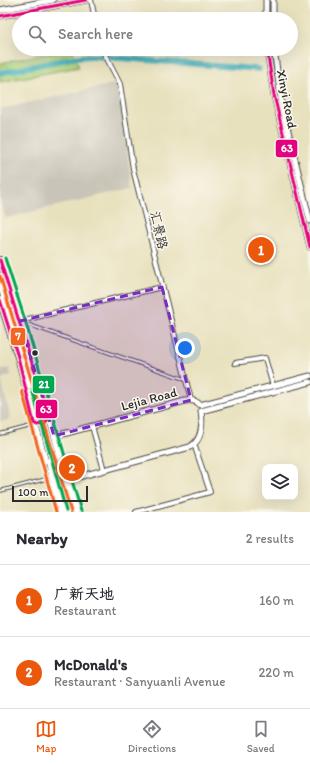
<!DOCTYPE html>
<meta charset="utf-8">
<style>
:root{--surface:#fff;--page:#f7f7f7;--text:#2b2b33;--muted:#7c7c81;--line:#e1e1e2;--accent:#ea580c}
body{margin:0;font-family:Itim,"LXGW WenKai TC",sans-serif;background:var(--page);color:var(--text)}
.controls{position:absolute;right:12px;bottom:12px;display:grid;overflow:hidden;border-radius:8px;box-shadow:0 4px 16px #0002}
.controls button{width:36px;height:36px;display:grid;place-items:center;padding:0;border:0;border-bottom:1px solid var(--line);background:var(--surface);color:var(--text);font:20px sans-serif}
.scale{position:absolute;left:12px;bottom:10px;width:76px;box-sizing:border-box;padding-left:4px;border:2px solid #2b2b2b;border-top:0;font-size:11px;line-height:14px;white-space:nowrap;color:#2b2b2b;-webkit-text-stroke:3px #fbf7ec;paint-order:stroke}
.you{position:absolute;left:185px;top:348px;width:14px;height:14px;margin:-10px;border:3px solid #fff;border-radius:50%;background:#1a73e8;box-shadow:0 0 0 6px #1a73e833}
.badge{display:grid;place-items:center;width:26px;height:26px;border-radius:50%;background:var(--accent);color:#fff;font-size:13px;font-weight:700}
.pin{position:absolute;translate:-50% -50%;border:2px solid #fff;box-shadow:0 1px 4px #0006}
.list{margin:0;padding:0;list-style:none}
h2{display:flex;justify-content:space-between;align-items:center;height:52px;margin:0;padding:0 16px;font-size:17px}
h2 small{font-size:13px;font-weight:400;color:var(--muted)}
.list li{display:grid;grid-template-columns:26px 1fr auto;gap:12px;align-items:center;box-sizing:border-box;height:72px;padding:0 16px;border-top:1px solid var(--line)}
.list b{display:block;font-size:15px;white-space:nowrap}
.list p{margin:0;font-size:13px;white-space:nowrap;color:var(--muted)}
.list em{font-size:13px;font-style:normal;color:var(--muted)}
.icon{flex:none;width:22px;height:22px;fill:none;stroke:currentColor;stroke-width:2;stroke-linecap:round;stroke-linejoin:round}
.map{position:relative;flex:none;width:310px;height:512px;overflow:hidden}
.search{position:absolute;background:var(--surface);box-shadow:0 4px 16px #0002;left:12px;right:12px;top:12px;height:44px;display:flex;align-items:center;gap:10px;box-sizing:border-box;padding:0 14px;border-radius:22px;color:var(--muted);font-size:15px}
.sheet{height:196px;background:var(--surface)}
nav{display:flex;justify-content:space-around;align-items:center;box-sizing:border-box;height:56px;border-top:1px solid var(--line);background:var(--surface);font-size:11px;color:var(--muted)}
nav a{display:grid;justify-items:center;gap:2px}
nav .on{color:var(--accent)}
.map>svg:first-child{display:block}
.industrial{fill:#c9c4b8}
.grass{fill:url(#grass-tufts);stroke:#6c7e54}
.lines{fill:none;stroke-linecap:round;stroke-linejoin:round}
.canal{stroke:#41b0bb;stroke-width:5.5}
.service-casing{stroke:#474641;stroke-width:4}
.minor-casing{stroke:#474641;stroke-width:6}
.tertiary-casing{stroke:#474641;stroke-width:7}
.secondary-casing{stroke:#474641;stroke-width:8}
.motorway-casing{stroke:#474641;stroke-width:10}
.path{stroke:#474641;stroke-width:1;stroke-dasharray:3 3;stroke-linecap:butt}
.service{stroke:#fff;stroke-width:2}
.minor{stroke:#fff;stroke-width:4}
.tertiary{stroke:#fff;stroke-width:5}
.secondary{stroke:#fff;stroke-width:6}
.motorway{stroke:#fff;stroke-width:8}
.motorway-bridge-casing{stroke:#474641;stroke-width:10;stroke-linecap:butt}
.motorway-bridge{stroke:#fff;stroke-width:8}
.bus-1-casing{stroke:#fbf7ec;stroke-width:6}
.bus-2-casing{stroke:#fbf7ec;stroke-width:6}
.bus-3-casing{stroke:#fbf7ec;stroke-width:6}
.bus-1{stroke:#e5007d;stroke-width:3}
.bus-2{stroke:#f26522;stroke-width:3}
.bus-3{stroke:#00a651;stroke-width:3}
.marked{fill:#7b2cbf;fill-opacity:0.2;stroke:#7b2cbf;stroke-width:3;stroke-dasharray:8 5;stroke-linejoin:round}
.bus-dot{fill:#2b2b2b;stroke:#fbf7ec;stroke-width:1.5}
.labels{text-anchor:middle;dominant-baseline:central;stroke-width:3;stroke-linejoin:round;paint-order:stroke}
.street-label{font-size:13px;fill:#2b2b2b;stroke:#fbf7ec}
.line-badge{stroke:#fbf7ec;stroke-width:1.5}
.badge-label{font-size:11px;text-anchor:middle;font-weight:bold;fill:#fff}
</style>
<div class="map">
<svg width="310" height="512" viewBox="0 0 310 512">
<defs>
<pattern id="grass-tufts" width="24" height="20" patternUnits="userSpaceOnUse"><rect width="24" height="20" fill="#add27c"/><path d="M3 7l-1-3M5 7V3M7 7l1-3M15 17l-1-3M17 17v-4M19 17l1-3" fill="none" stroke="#95b46b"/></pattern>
</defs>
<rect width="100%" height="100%" fill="#fbf7ec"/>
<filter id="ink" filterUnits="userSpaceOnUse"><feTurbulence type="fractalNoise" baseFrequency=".025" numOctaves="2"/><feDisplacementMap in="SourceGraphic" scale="8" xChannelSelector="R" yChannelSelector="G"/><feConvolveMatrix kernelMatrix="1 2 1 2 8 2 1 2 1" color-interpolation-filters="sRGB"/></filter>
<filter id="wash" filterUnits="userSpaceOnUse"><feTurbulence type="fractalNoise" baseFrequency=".012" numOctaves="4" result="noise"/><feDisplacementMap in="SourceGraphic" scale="16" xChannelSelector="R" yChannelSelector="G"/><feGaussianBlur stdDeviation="0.9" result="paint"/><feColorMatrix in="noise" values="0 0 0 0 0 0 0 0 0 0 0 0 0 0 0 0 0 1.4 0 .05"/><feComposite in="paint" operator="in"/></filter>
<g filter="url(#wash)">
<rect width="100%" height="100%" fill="#e8e1be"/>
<path class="industrial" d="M118 83 132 188 6 218 0 202V109Z
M9 368 11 375 1 379 11 419 0 422V371Z"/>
<path class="grass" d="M69 49H72L79 67 0 82V63Z"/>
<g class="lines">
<path class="canal" d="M0 73 78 57 92 56 259 69"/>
</g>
</g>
<g filter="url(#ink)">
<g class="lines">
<defs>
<path id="service" d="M21 322 184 379
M0 434 35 425
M0 491 50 478"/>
<path id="minor" d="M91 0 95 19
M102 49 120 84 133 169 191 400
M20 321 162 287
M235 363 265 358 273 386
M92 426 104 470
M136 512 210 492 194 444"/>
<path id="tertiary" d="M266 0V19
M273 0V19
M0 10 53 0
M0 16 86 0
M267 49 274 95 310 247
M274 49 282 106 310 221
M52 437 185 401C191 400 196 400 200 405L310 376
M67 480 190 447C202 440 203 424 201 411L310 382"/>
<path id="secondary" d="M0 260 20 321 76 512
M0 300 18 357 50 476"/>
<path id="motorway" d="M0 280 42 420"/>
</defs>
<use href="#service" class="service-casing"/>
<use href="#minor" class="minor-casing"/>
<use href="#tertiary" class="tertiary-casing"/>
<use href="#secondary" class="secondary-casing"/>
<use href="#motorway" class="motorway-casing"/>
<path class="path" d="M46 484 54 512"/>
<use href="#service" class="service"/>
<use href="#minor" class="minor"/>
<use href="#tertiary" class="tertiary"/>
<use href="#secondary" class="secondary"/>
<use href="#motorway" class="motorway"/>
<defs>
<path id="motorway-bridge" d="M42 420 68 512
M50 462 61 512"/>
</defs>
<use href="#motorway-bridge" class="motorway-bridge-casing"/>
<use href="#motorway-bridge" class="motorway-bridge"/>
<defs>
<path id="bus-1" d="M0 16 86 0
M267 49 274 95 310 247
M0 260 49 418 45 424 37 425 34 423 18 357 0 300"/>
<path id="bus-2" d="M0 276 71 512
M22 391 56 512"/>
<path id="bus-3" d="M5 258 25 320 81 511
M32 389 66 511"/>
</defs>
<use href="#bus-1" class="bus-1-casing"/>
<use href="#bus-2" class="bus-2-casing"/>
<use href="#bus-3" class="bus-3-casing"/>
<use href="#bus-1" class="bus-1"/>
<use href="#bus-2" class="bus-2"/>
<use href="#bus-3" class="bus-3"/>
</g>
</g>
<path class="marked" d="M162 287 191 400 54 436 20 321Z"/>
<circle class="bus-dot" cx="35" cy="353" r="3.5"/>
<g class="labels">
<g class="street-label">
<text transform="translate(287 99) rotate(79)">Xinyi Road</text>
<text transform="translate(159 230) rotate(77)">汇景路</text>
<text transform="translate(149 399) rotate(-15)">Lejia Road</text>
</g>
</g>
<g class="line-badge">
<rect x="275" y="139" width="23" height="19" rx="4" fill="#e5007d"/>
<rect x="10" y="327" width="16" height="19" rx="4" fill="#f26522"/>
<rect x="32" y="375" width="23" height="19" rx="4" fill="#00a651"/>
<rect x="35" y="399" width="23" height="20" rx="4" fill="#e5007d"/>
</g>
<g class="badge-label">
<text x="287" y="152">63</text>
<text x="18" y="340">7</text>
<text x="44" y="388">21</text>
<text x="46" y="413">63</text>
</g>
</svg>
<div class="controls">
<button><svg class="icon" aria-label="layers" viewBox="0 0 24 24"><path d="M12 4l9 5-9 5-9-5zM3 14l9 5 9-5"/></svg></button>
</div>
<div class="scale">100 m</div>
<div class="you"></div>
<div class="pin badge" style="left:261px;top:250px">1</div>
<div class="pin badge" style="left:72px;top:468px">2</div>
<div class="search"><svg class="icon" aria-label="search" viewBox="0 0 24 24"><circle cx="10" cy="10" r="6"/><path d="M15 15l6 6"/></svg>Search here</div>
</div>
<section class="sheet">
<h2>Nearby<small>2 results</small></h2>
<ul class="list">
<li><span class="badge">1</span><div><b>广新天地</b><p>Restaurant</p></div><em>160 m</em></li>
<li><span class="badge">2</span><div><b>McDonald's</b><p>Restaurant · Sanyuanli Avenue</p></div><em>220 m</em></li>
</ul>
</section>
<nav>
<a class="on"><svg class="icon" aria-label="map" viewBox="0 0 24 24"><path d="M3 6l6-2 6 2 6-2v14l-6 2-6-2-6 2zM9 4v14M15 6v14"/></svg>Map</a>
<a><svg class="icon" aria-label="directions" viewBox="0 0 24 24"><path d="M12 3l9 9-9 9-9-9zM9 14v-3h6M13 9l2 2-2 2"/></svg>Directions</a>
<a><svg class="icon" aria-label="saved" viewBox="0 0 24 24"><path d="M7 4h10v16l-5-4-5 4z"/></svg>Saved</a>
</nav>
